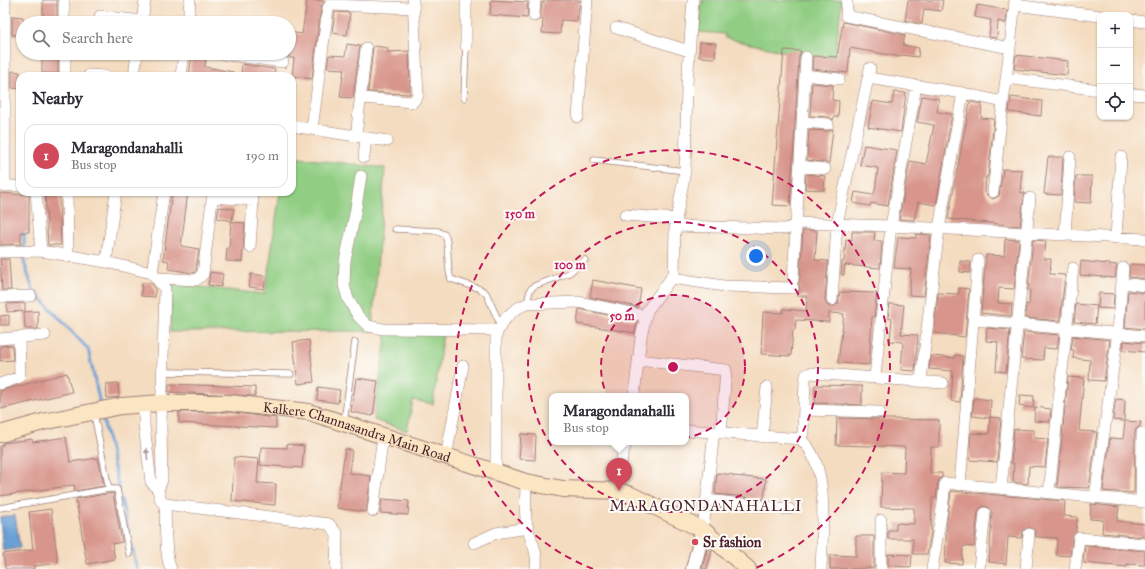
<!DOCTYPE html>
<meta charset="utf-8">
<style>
:root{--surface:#fff;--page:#f2f2f3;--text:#2b2b33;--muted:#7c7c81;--line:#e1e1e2;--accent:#d1495b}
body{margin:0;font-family:"IM FELL Great Primer",serif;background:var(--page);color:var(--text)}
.controls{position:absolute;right:12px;top:12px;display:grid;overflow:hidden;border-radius:8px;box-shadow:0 1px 3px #0004}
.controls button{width:36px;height:36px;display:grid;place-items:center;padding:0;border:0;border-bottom:1px solid var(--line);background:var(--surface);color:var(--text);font:20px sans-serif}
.you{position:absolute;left:756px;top:256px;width:14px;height:14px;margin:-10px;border:3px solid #fff;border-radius:50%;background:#1a73e8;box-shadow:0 0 0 6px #1a73e833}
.badge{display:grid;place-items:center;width:26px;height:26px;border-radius:50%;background:var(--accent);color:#fff;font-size:13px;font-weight:700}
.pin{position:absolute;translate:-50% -33px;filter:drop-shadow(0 1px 2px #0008)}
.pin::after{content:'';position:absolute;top:21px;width:14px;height:12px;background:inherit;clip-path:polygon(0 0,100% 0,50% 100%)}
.popup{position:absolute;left:549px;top:393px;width:140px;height:52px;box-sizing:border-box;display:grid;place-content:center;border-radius:8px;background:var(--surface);filter:drop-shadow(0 1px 3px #0005);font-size:13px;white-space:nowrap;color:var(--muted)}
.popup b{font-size:15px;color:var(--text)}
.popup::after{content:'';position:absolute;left:50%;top:100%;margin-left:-8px;border:8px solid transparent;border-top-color:var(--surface)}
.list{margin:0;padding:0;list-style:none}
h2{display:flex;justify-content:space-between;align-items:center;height:52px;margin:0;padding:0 16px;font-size:17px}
h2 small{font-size:13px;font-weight:400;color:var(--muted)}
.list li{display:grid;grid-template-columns:26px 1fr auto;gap:12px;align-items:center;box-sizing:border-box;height:64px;margin:0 8px 8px;padding:0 8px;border:1px solid var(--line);border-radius:12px}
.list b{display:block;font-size:15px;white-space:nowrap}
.list p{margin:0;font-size:13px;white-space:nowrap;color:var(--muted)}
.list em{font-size:13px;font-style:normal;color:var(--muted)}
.icon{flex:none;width:22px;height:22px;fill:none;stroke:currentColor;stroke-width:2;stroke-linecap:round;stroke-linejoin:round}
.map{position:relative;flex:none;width:1145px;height:569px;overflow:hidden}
.search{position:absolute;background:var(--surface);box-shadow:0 1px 3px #0004;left:16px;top:16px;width:280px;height:44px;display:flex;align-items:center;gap:10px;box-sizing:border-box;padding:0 14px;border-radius:22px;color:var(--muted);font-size:15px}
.panel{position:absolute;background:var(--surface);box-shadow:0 1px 3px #0004;left:16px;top:72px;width:280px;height:124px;border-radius:12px}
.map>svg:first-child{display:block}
.green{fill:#91ce83;stroke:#6e7657}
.water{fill:#679fd5;stroke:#585f80}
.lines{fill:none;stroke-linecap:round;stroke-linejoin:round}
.stream{stroke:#679fd5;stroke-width:3}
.building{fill:#d8958b}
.service-casing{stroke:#9f7e76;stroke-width:7}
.minor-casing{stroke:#9f7e76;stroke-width:12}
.tertiary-casing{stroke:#9f7e76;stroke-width:16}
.secondary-casing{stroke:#9f7e76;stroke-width:18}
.service{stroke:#fff;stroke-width:5.5}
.minor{stroke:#fff;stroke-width:11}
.tertiary{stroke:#fff;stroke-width:14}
.secondary{stroke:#fbe6c4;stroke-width:16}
.oneway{fill:#ae9aa0}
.ring{fill:none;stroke:#c2185b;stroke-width:2;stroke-dasharray:7 5}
.poi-dot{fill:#d1495b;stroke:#fdfcf7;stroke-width:1.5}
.labels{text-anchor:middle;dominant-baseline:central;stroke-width:4;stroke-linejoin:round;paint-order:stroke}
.street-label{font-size:14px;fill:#4a1f2b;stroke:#fdfcf7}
.poi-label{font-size:14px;font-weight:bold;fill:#4a1f2b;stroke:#fdfcf7;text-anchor:start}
.neighbourhood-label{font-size:15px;letter-spacing:1px;fill:#4a1f2b;stroke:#fdfcf7}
.centre{fill:#c2185b;stroke:#fdfcf7;stroke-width:2}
.ring-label{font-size:12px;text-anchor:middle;font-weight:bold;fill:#c2185b;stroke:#fdfcf7;stroke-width:4;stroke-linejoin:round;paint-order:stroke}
</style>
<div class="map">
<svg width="1145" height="569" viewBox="0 0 1145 569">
<rect width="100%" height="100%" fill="#fdfcf7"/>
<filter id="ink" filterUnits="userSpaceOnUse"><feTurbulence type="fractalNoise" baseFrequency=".025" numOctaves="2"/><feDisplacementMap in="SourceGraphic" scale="8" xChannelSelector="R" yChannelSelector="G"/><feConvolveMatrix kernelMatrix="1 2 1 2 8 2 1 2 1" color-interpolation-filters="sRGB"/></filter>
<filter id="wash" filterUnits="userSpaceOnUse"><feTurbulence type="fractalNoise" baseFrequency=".012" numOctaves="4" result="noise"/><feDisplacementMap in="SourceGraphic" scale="16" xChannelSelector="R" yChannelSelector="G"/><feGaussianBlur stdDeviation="0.9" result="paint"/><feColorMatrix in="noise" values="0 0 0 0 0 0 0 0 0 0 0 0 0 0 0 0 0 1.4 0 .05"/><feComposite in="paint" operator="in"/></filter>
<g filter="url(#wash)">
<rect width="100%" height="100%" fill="#f4dcc0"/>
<path class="green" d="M702 0H842L834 63 725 38V34L699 32Z
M292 157 385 168 372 331 170 332 171 284 265 294 280 192H292Z
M387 331 443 333 433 404 413 400 407 431 374 420Z"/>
<path class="water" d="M15 515 20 548 3 551 0 517Z"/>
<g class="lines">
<path class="stream" d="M18 234H24V249
M24 255V262L33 290 88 349 100 404
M102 415 119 489
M121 499 137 569"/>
</g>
<g id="blocks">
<path class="building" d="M43 0H57V20H43Z
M307 0 324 1 321 7 312 79 292 76 294 58H289V32L302 34Z
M491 0 528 2 527 18 490 15Z
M544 0H580L577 21 561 20 560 34 542 33 543 19H540L542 2 544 3Z
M908 0H943L941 11 924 9 922 24 905 20Z
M977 5 1007 10 1006 23 998 21 997 38 989 37 991 20 975 17Z
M335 12 350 13 347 35 332 33Z
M12 16 23 17V35H12Z
M843 22 905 35 903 45 919 48 918 57 901 55V57L850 48 848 73 812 69 813 56 837 57Z
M700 42 716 43 715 58 699 57Z
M347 44 360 46 353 98 340 97 344 69 327 68 329 55 345 56Z
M375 46 388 48 387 52 409 51 410 94 368 92 373 47Z
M784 50 801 51 799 57 790 206 772 205Z
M42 53H58V74L42 73Z
M192 54 206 57 205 67 233 72V76H189Z
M1016 55 1068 61 1067 75 1014 69Z
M242 64 275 69 274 76H241Z
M12 71 20 72V89L12 88Z
M812 83 833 85 832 100 839 101 838 117H834L833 120 829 117 810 116Z
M894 92 906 93 901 132 868 127 873 101 892 104Z
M922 96 939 99 937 112 952 114 936 205 918 202 914 220 899 219 910 161 926 164 934 125 917 122Z
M1011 97 1042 101 1041 116 1009 112Z
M970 102 982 104 981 118 994 119 988 177H986L985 192 987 195 993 199 999 196 1003 169 1022 170 1020 192 1025 193 1020 226 948 219Z
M833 129 829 163 807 160 809 130 827 131Z
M864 145 897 150 888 206 871 203 870 206 853 203 855 192 873 195 875 191 878 168 860 165Z
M1048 157H1063L1061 195 1044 194Z
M806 174 825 176 824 190 805 189Z
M1076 176H1092L1091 203 1074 202Z
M45 192H59L61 245H48Z
M172 192H188L181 246 199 249 196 270 194 273 168 269 169 261 163 260Z
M0 193 29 195V232H21V244L0 245Z
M219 207 234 209 232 221 217 218Z
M231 222 245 223 242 262 226 261 227 248H229Z
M803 230 817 231 815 260 828 261 825 300 828 306 832 307 838 304 840 292 877 293 874 317H872L869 365 838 363 844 314 829 313V322L796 320 795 330H793L791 356 761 354 763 312 783 313V309L806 311 807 296H797L800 289 799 284Z
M852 232H875L874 241H882L880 268 845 265 844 275H841L842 262H844L846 239 852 240Z
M916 234 931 235 924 296 909 295 911 269 894 268 898 237 916 238Z
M1005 239 1019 240 1014 289 999 288 998 303 1012 304 1011 316 981 313 986 255 1004 256Z
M1033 240 1046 241 1044 259H1051L1050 274 1065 275 1060 321 1025 318 1026 304 1029 305 1030 290H1028Z
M0 259H9L11 290H2Z
M960 261 971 262 970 273 960 272Z
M1081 261 1117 265 1115 278 1080 275Z
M1130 264 1145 265V279L1129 277Z
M210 272 223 274 221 287 208 285Z
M251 274 266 276 264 289 249 287Z
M593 280 641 289 638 307 590 297Z
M142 283H151L155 288V297L141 296Z
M959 288 969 289 965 337 934 333 938 293 959 294Z
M1128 291 1145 293V329L1125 327Z
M1099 293 1114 294 1113 309 1098 308Z
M25 303V311L7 312V304Z
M890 304 904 305 901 334 918 335 915 371 901 370 903 342 890 341 892 319 888 318Z
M1076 304 1097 306 1095 324 1074 322Z
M579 309 637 321 635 333 577 324Z
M38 311V329H25L24 312Z
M9 315V325H0V316Z
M987 328 1010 330 1006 372 996 371 998 342 986 341Z
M1024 332 1059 335 1057 349 1044 348 1043 360 1021 359Z
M1073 336 1110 340 1104 381 1089 380 1090 360 1073 358 1074 350H1071Z
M309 340 314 382 298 384 293 342Z
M1124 341 1145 343V352L1123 350Z
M12 345 13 360 0 361V346Z
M955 355 963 356 960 402 951 401 953 371 929 369 931 356 955 358Z
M67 373 72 392 1 409 0 391Z
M1068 377 1084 378 1079 431 1097 432 1089 488 1057 487Z
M356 378 378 381 373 416 351 412Z
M118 383 119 397 107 398 106 384Z
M169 384 255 387V396L169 392Z
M815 385 862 386V405L815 403Z
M318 387 340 390 338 403 317 400Z
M1020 395 1034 396 1033 408 1019 406Z
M974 398 991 400 990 418 972 416Z
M1116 399 1125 400 1124 421 1113 420Z
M1035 407 1051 409 1050 422 1034 421Z
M179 412H228L276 418V428L179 423Z
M990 417 1001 418 997 462 969 460 971 433 989 434Z
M837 418 939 420V447H931L930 473H942V477L938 482 936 498H932L931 532 927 554H913V539H888V530H896V523L914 524V508L881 507 882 472 904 473 905 447 836 445Z
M1125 421 1141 422 1140 426 1136 429 1135 433 1134 493 1103 491 1110 438 1123 439Z
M1014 429 1034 430V438L1048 439 1045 467 1029 466 1028 484 1013 482 1014 463H1011Z
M521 434 536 435 535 460 519 459Z
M66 437 70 462 98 458 104 486 75 491 74 485 0 496V446L3 445V443L32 439 33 442Z
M287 444 304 446 302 468 260 465 261 447 287 448Z
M345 449 352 450 349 473 371 476 366 512 337 508Z
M234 457 259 459 257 483 276 484 275 505 232 501Z
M717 473 734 475 733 476 766 479 764 499 715 494Z
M951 491 1065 501 1064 516 1077 517 1076 532 1072 537 1070 556 1056 555 1057 538 1036 537 1035 531 1029 527 1023 530 1022 538 1008 537 1006 564 989 562 992 513 989 508 985 506 982 507 978 512 974 547 963 546 962 564 945 563 947 522Z
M113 493 122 542 112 544 115 559 87 564 76 499Z
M382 499 409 501 408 515 380 513Z
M1091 504 1119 507 1117 521 1145 524V537L1102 533 1103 520 1090 519Z
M51 509 58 563 34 566V569H5L3 554 33 550 29 512Z
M856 536H874V568L830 569V555L856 556Z
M1085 546 1145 551V565L1127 564V567L1083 563Z
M707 549 712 551 707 569H702Z
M888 554 912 555 911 567 888 566Z"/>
</g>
</g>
<g filter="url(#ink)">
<use href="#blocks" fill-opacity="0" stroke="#9f7e76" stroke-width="1"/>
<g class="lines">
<defs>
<path id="service" d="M464 98 466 46
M594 160 685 171
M395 229 438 231C438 232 443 234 444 234 450 240 446 268 451 279L480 289 486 293 500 324
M527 304 530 290 534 286 569 273 585 260
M164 372 291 374
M94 414 109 489H117L129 554
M344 422 355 342
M0 508 109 489"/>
<path id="minor" d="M64 0V23
M847 0 846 16 1010 48 1003 102 963 93 868 78 870 68
M1015 5 1100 16
M100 16 142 21
M534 16 535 0
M1130 20 1145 22
M142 23 145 0
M188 23 190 0
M616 28 689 51
M466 46V0
M1010 48 1015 0
M65 53V76
M214 53 283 62
M89 75 105 76
M805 75 839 79
M134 76 137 53
M181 76 184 53
M1006 78 1100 90
M1130 94 1145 95
M361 98 413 102 418 95 413 0
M578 117 587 0
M802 122 828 124
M292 126 387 141
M312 129 328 8 330 5 413 8
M356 137 366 48
M364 157 366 138
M800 166 825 169
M361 176 355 214 345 261 344 285 348 299 358 316 368 326 383 329 497 330
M0 185 20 186
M5 186V0
M36 192 41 251 106 262 152 273 165 289 161 424 162 480 158 490
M67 192 68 257
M993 192 1003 102
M212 197 253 200 250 247
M625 215 677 219
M675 226 786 229 800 223 891 226 1145 239
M1065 235 1070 157
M1116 238 1121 157
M0 252 41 251
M106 262 116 192
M152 273 164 192
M158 278 196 280 203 274 213 192
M672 278 724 286 793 288
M793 280 806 57
M1123 283 1145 286
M0 297 31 296
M832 300 837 224 868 78
M975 320 1145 336
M0 339 45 335
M638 360 726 370 721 433
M875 377 891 226 916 86
M921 380 939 228 963 93
M0 384 20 377 19 337
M634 396 641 337 647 311 674 274 675 226 685 171 687 84 693 0
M144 404V425L151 482 158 490 161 501 165 504 329 524 337 534 336 569
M804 410 879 412
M686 430 800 439 803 433 805 380 806 375 810 373 943 383
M762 437 767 387
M800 439C831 463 822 533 821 569
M446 457 463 366
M496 472V336C500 322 513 308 527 304L578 302 646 316
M526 482C526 497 524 512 527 526 531 543 538 549 536 569
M960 485 978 260
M1001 489 1030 198
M614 491 626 442
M1049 493 1073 268
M1095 498 1118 332 1123 268
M706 500 789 509
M1141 502 1142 433
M165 504C166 522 164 554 171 569
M373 511 383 436
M703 530 714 432
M474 543 496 533 528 528
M881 569V520
M932 569 943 503 945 483 1145 502
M979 569 985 513
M1026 569 1029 534
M1075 569 1079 538 1145 544"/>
<path id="tertiary" d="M693 569 703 530"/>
<g id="secondary">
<path id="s1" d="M0 434 43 422 121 406 162 403H229L309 412 526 482 563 489 619 491 631 495 703 530 748 569"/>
</g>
</defs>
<use href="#service" class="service-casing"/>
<use href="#minor" class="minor-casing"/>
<use href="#tertiary" class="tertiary-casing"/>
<use href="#secondary" class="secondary-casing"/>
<use href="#service" class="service"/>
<use href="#minor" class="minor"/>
<use href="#tertiary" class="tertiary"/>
<use href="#secondary" class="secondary"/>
</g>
<defs><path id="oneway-solid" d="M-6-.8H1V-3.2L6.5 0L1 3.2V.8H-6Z"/></defs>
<use class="oneway" href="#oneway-solid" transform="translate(147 454) rotate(-96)"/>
</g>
<circle cx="673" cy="367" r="72" fill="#c2185b" fill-opacity=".12"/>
<g class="ring">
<circle cx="673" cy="367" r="72"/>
<circle cx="673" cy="367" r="145"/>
<path d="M593 569A217 217 0 1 1 753 569"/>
</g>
<circle class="poi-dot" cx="695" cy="542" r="4"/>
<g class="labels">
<g class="street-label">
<text stroke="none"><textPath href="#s1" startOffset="364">Kalkere Channasandra Main Road</textPath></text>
</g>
<g class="poi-label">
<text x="703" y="542">Sr fashion</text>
</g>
<g class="neighbourhood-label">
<text x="706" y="506">MARAGONDANAHALLI</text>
</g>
</g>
<circle cx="673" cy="367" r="6" class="centre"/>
<g class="ring-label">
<text x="520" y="218">150 m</text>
<text x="570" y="269">100 m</text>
<text x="622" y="320">50 m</text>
</g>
</svg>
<div class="controls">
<button>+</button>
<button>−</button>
<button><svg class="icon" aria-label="locate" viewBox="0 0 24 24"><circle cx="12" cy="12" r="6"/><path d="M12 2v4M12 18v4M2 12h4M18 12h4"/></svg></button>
</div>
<div class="you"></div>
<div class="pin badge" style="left:619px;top:491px">1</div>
<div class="popup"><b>Maragondanahalli</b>Bus stop</div>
<div class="search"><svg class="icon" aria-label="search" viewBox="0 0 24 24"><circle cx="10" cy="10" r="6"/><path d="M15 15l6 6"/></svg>Search here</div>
<section class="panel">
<h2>Nearby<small></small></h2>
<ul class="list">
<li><span class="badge">1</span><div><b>Maragondanahalli</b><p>Bus stop</p></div><em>190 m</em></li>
</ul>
</section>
</div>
